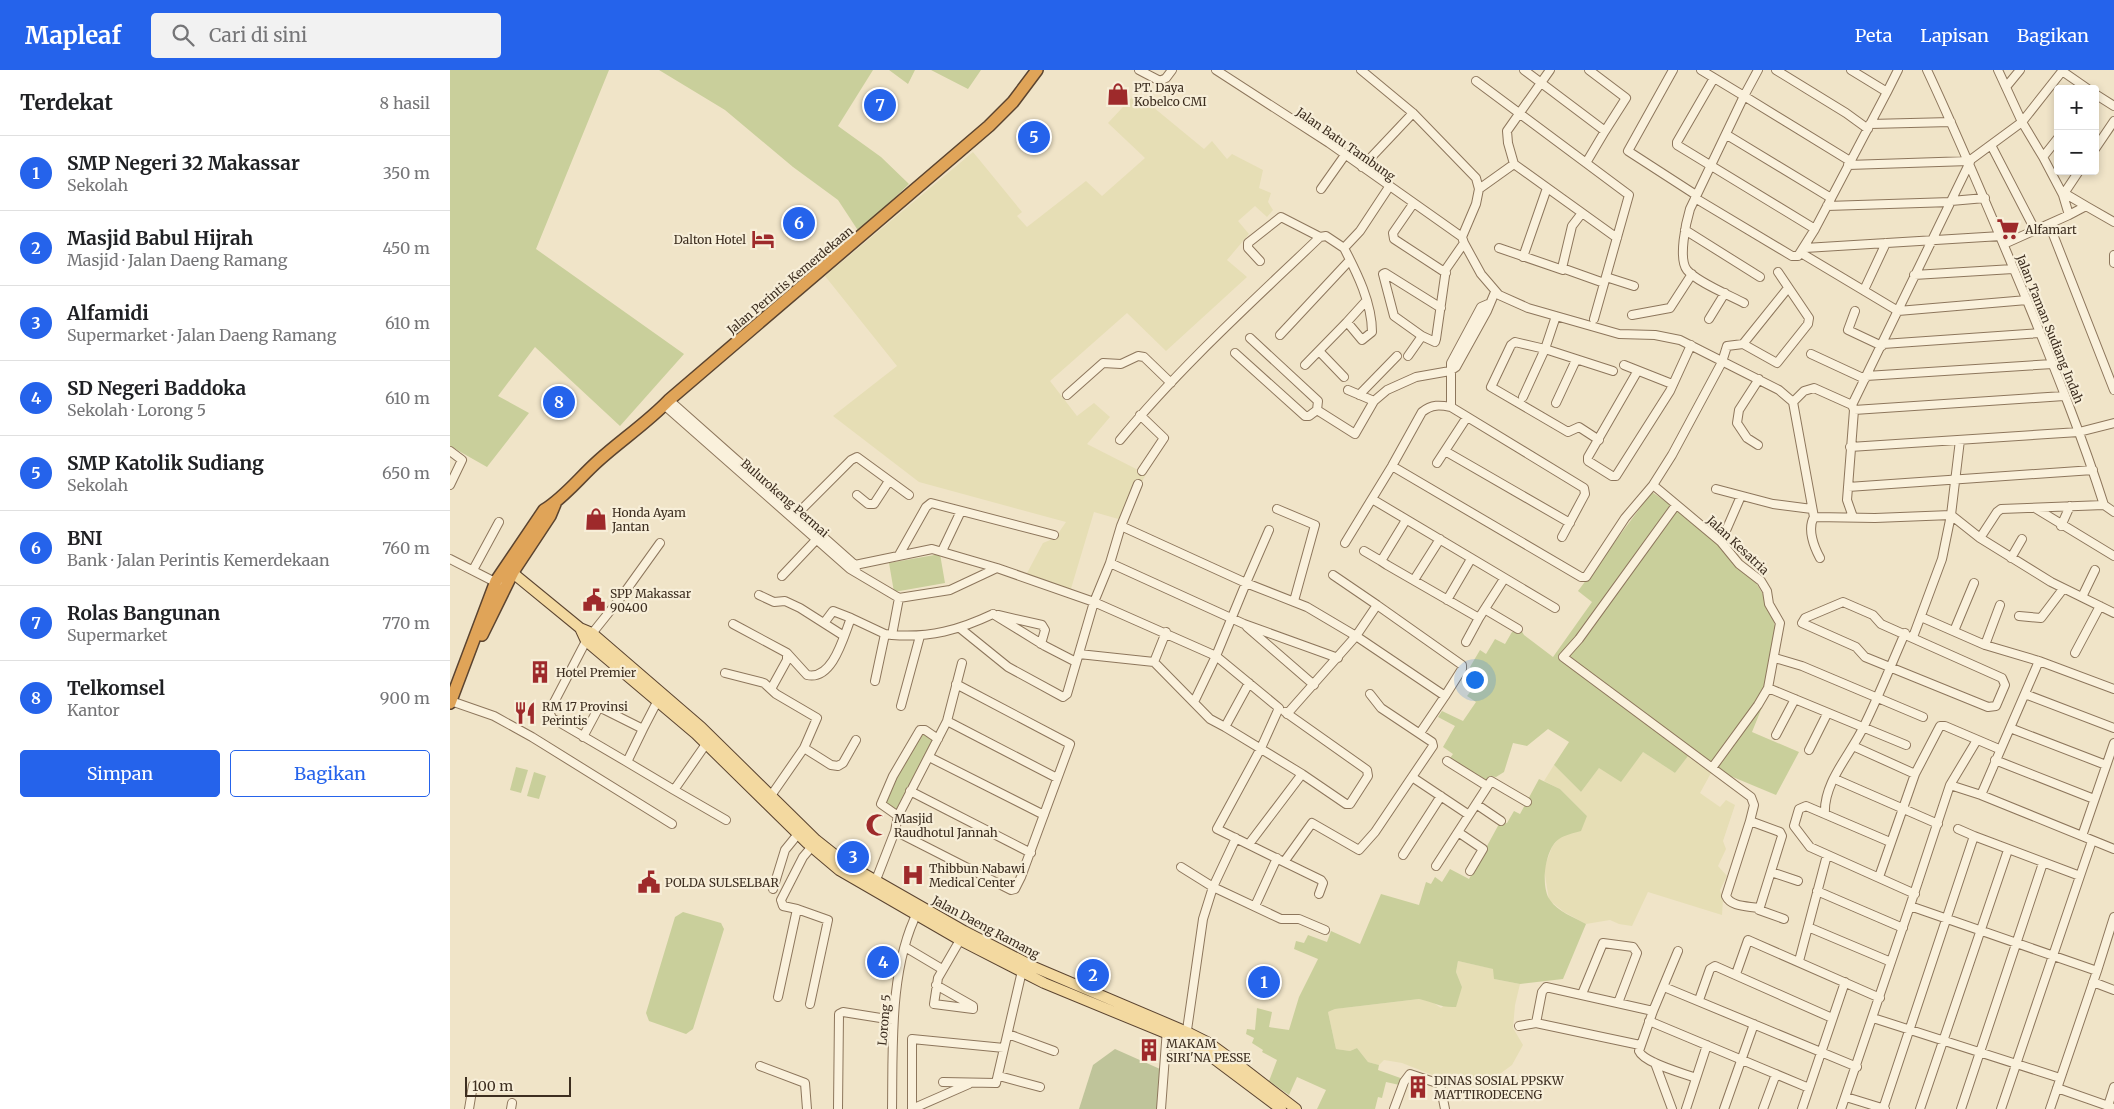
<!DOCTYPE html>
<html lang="id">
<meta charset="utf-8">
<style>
:root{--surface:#fff;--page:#f2f2f2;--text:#202124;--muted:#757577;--line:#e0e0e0;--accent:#2563eb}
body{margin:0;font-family:Merriweather,serif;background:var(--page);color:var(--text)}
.controls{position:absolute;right:15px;top:15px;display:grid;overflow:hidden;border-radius:5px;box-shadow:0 2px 8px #0003}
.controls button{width:45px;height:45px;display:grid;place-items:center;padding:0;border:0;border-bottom:1px solid var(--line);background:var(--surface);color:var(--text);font:25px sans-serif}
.scale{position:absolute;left:15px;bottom:12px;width:106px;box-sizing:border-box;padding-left:5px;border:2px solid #3d2e20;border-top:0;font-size:14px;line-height:18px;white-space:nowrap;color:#3d2e20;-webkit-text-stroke:4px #f7eed8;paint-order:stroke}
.you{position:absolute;left:1024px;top:609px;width:18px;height:18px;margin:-12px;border:4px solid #fff;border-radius:50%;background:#1a73e8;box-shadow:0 0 0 8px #1a73e833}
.badge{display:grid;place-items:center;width:32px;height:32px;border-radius:50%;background:var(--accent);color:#fff;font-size:16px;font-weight:700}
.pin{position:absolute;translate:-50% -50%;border:2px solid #fff;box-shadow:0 1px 5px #0006}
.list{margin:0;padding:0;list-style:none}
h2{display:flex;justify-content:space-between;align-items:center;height:65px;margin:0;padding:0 20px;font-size:21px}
h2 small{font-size:16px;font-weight:400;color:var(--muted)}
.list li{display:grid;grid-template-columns:32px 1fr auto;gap:15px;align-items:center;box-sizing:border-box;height:75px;padding:0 20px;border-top:1px solid var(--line)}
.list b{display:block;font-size:19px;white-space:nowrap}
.list p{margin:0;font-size:16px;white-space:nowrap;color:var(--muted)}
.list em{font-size:16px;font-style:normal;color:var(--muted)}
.actions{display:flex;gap:10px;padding:15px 20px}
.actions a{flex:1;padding:11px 0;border:1px solid var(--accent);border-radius:5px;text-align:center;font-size:18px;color:var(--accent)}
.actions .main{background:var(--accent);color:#fff}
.icon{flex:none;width:28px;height:28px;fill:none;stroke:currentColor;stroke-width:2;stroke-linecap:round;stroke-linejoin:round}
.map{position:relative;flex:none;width:1664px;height:1039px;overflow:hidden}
header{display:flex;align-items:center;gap:30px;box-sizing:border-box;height:70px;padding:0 25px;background:var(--accent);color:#fff}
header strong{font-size:24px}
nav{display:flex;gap:28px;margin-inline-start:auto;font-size:18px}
.search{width:350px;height:45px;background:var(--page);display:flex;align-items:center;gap:12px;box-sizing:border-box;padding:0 18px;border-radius:5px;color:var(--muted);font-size:19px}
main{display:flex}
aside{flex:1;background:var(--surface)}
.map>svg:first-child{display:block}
.farmland{fill:#e6deb5}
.green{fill:#c9cf9b}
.cemetery{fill:#bfc49a}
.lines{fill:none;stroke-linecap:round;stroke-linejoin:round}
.minor-casing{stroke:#8d765c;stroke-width:10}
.major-casing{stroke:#5b4430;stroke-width:12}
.highway-casing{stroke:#5b4430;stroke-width:14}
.minor{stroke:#faf1dc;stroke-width:8}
.major{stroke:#f3d9a0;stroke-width:10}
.highway{stroke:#e0a458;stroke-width:11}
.labels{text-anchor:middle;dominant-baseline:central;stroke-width:4.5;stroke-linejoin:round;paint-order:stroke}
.poi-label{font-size:12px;fill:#3d2e20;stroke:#f7eed8;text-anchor:start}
.street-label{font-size:12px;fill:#3d2e20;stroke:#f7eed8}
</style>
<header>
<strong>Mapleaf</strong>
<div class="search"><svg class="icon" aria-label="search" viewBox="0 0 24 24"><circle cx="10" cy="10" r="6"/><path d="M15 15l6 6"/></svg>Cari di sini</div>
<nav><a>Peta</a><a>Lapisan</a><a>Bagikan</a></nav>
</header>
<main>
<aside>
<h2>Terdekat<small>8 hasil</small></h2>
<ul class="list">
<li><span class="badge">1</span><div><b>SMP Negeri 32 Makassar</b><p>Sekolah</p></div><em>350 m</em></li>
<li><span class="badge">2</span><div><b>Masjid Babul Hijrah</b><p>Masjid · Jalan Daeng Ramang</p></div><em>450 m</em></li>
<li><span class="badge">3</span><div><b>Alfamidi</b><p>Supermarket · Jalan Daeng Ramang</p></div><em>610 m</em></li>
<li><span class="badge">4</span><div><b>SD Negeri Baddoka</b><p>Sekolah · Lorong 5</p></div><em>610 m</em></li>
<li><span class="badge">5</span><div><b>SMP Katolik Sudiang</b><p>Sekolah</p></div><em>650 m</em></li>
<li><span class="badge">6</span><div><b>BNI</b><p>Bank · Jalan Perintis Kemerdekaan</p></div><em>760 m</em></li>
<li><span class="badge">7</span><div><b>Rolas Bangunan</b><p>Supermarket</p></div><em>770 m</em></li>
<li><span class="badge">8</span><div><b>Telkomsel</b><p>Kantor</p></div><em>900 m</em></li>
</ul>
<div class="actions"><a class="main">Simpan</a><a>Bagikan</a></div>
</aside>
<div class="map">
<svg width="1664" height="1039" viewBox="0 0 1664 1039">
<rect width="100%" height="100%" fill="#f0e4c8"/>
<path class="farmland" d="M686 23 754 79 762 71 777 89 782 84 813 100 809 118 821 123 818 132 823 140 817 147 805 136 788 151 799 164 777 190 797 207 716 281 677 243 600 311 627 346 644 333 660 347 637 374 696 404 672 450 644 442 620 522 576 505 593 473 605 468 616 452 469 412 383 346 447 296 375 206 523 82 572 142 567 146 577 157 636 111 652 126 695 88 658 53Z
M1193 682 1225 703 1237 686 1261 703 1250 723 1270 737 1276 730 1285 735 1273 771 1276 779 1268 796 1277 806 1270 820 1273 829 1272 845 1198 822 1182 856 1169 854 1160 850 1136 854 1114 842 1099 830 1094 799 1102 777 1108 769 1137 746 1110 719 1094 711 1104 695 1131 722 1149 698Z
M1008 891 1044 899V909L1070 914 1065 935 1063 958 1073 975 1062 995 1047 1006 1012 1012 993 1009 952 993 934 990 929 995 918 992 907 978 900 981 886 979 878 942 885 939 969 929 981 931 991 938 1012 917 1006 902Z"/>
<path class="green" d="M0 0H159L86 179 234 284 170 356 85 277 48 326 79 343 37 397 0 376Z
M209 0H423L388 56 431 87 459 114 409 162 388 130 343 97 275 40Z
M439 0H465L458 14Z
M481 0H531L518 19Z
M1202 422C1252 457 1327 506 1327 575 1326 605 1313 635 1302 662L1349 682 1326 725 1278 705 1261 703 1238 686 1225 703 1193 682 1171 712 1149 698 1131 722 1104 695 1119 672 1098 659 1077 676 1063 673 1054 702 1046 707 1040 706 1034 713 998 691 1003 684 993 677 1005 656 988 647 992 641 1013 651 1026 632 1017 626 1031 608 1020 597 1030 580 1036 584 1045 569 1055 574 1062 562 1071 560 1074 565 1103 587 1142 532 1128 521Z
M490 484 495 513 444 522 439 493Z
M472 661 487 669 447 743 434 736 447 702Z
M66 697 78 700 71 723 60 720Z
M84 702 96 706 89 729 77 726Z
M1089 709 1110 719 1137 746 1131 761C1124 763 1115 765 1109 769 1095 778 1090 817 1100 830 1108 842 1124 847 1136 854L1113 909 1070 914 1044 909 1043 899 1008 891 1006 902 1012 917 1006 937C990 938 984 932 969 929L885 939 878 942 886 979 900 981 907 978 918 992 929 995 928 1000 956 1010 954 1016 936 1012 932 1028 928 1027 925 1039H867L876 1020 847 1007 839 1025 819 1011 827 990 812 982 813 980 802 973 804 968 796 964 797 959 805 960 807 938 822 942 819 957 839 960 849 927 868 889 844 879 846 871 854 873 858 865 877 872 881 861 910 874 931 824 969 835 976 812 981 814 985 807 992 812 1000 799 1019 809 1049 754 1057 753 1064 741 1070 744Z
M233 842 271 853 274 859 243 959 236 964 199 951 196 943 225 847Z"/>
<path class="cemetery" d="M665 979 710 999 707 1039H629L643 995Z"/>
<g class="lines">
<defs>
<path id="minor" d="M689 0 710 11 716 8 722 0
M766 0 879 73 1012 167
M911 0 963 43 1026 108 1029 119 1026 134 1012 167 1014 173 1031 204 1049 225 1078 238 1169 264 1205 265 1230 270 1329 320 1343 332 1364 447C1357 459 1364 477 1370 488
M1074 0 1155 61 1136 93
M1139 0 1176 28 1155 61
M1223 0 1178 81 1246 125
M1251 0 1294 26 1308 0
M1326 0 1396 43 1418 59
M1401 0 1437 22 1448 0
M1477 0C1513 77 1545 154 1578 233 1605 299 1632 366 1654 435L1664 442
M1548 0 1572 52 1593 87
M1612 1 1638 19
M1264 8 1227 72V75L1365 159
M1026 11 1179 125 1144 249
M1556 17 1570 0
M1645 24 1664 36
M1420 54 1501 52
M1277 65 1381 128
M1608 68 1593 87 1613 125
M1541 75 1585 160
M1645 79 1664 51
M1064 94 1167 168
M1398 95 1519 91 1572 52 1613 0
M912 97 963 43
M871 119 895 85
M1029 119 1064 94 1058 73 1057 61 1100 0
M1614 123 1636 136
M1245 128 1342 186H1348L1365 159 1437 22
M1501 131 1535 128
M963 134 943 163 944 169 996 203
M1377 136 1501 132
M1132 143 1122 156 1112 198 1154 213
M1619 145 1636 136 1664 152
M1599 154 1664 320
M1235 160 1310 207
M1554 174 1619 145 1613 125 1629 101
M1049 178 1113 200
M1355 178 1551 166
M1351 183 1448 241 1577 230
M1664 185V193
M1073 187 1097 118
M810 191 798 178V173L831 147 870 167
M1464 205 1563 199
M1156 207 1184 216
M1414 220 1436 173
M916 231 897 252 912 270 922 262C922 233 907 203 894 178L910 161 939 117
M1294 233C1279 225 1247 212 1237 200 1228 189 1236 152 1240 139L1294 26 1400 91
M1038 234 1031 237 1001 293V337L1134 418 1135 424 1112 467
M991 238 935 203 933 204 944 246 972 266 985 272 986 269 996 199 1014 173
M1405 241 1398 260 1432 276
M1182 245 1220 238 1242 204
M1259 249 1275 223
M830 265 900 190
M1293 274 1338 218
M1433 274 1590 263
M869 281 894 307
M785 283 855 346H859L867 340 868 331 800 268
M1361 284 1415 309
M958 286 972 266
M855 295 897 252
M1174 295 1222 314
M1187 302 1138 387V391L1162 406H1166L1220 321 1241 275
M1416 306 1603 294
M898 320 924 331
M617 325 653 293 671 294 688 286 694 287 721 313
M909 325 947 286
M1073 327 1095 279 1106 246
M219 330 405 495 406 501
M1343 332 1354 321 1364 318 1402 335
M1106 333 1126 290
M214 335 400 499 449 528 500 520 547 498 644 532 660 493 794 554 888 588
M867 340 905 364 924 331 937 320 966 307 1000 301 1006 297 1037 241 1045 222
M1404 340 1614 326
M690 345 714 368 692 401
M670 370C730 297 801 233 870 167L876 166 894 178
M1149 370 1129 357 1118 362 1041 317 1061 275 1065 272 1095 279 1163 301
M1308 375 1297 368 1287 353 1289 340 1309 309
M1400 377 1629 362 1664 353
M0 381 12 390 0 415
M995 381 1120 453
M987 393 1017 347
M942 396 1131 507H1136L1175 448 1203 415 1222 385 1272 292 1277 276 1293 274 1327 293 1358 254 1359 248 1328 202
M1203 415 1271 472 1289 494 1311 511 1317 521 1319 534 1330 553 1318 618 1308 635 1262 698
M1398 417 1643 400
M1266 419 1323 434 1362 439
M407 425 418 434H424L439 411
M922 429 1105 538
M1226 435 1129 569 1113 587 1301 727 1304 735 1300 751 1330 762 1332 766 1309 840 1334 849
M1585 438 1664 486
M827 439 865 455 844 531
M346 445 401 390 407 387 459 425
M1364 447 1425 448 1501 445 1530 468 1601 512 1664 543
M1403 447 1397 430 1404 340 1402 335 1520 92
M956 450 931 491 937 495 1029 548 1054 509
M671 456 688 414
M1611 456 1620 436
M1530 468 1547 442 1551 439 1654 435
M1271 472 1291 426
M895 473 942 396 972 342C982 334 990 335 1001 337
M492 481 511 441
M914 481 931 491
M449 485 476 437 481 433 604 465
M1561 488 1572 469
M0 489 49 514
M660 493 671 456 796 513 819 460
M402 498 405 495 482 479 547 498
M23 500 49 452
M883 505 927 535 906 566 995 626 970 663
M332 506 366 470
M964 510 990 469
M309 525 324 532 335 531 350 538 394 566
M1632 527 1645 500
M997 530 1021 489
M1393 532 1423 545 1431 554 1552 608 1555 615 1546 636 1538 637 1415 587 1406 577 1352 553 1355 548Z
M927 535 1012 595V599L995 626
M1036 540 1068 559
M543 544 595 576 626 592
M548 545 592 555 595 560 591 574
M1569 546 1591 548 1613 519
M1471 547 1535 575 1589 591 1664 619
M374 553 383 541 401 548
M283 554 337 583V590L321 619
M797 557 864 615
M511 559 558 597 613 627 617 624 644 532 766 586 829 638 811 678 767 759 834 792 862 753 909 780 925 762 962 707 1019 745 986 796
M1504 561 1524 513
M442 565C480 568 509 560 543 544
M1463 567 1492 489 1501 445 1510 370
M1016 572 1029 548
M1535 575 1550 535
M337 583 357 605C383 611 394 565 401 548L435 564
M1625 583 1650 536
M629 584 704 592 760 649 775 657 799 613
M1325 588 1352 596 1473 647
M704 592 716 562
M275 603 314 613 326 624 367 648 354 678 318 730
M425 611 435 564 442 565 449 528
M1318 618 1456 675
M920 624 931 638 982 672 983 676 962 707
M1575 624 1664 658
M1 631 44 646 82 667 222 754
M744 632 766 586 796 513 857 537 906 566 837 644
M451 636 470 566
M497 651 607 708
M775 657 852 704 896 734H900L918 706 917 700 835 642
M1560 658 1656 695
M193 659 177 692 224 720 256 674
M1326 665 1345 629
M133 667 149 637 193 659 208 630
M1403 676 1465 704
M354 678 381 695 388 696 393 693 406 670
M1359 680 1377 644
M479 687 594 745
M1545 690 1644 729
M997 691 1037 716
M177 692 102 648 99 642 136 571 172 526 210 473
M1385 709 1488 754
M1500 715 1527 670
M224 720 276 750
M460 721 581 783
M1531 725 1589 591
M1026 734 1051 751
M1375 744C1373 713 1400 685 1413 658 1428 628 1441 595 1455 563
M1019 745 1041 711 1077 732
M448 746 431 734 443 706 470 660H475L488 669
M1300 751 1276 826C1281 837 1297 836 1308 838
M1508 759 1524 766
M445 761 561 820 565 819 571 807 620 674 506 614
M1008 762 1033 779 1020 801
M1632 766 1664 673
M786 768 763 817 831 849H849L875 860
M1440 772 1356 736 1349 739 1344 756 1360 777 1465 824
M799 774 852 704
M953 785 991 726
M834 792 871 810 873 813 869 824
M731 797 763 817 753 849 736 967
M1321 802 1348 811
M1429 807 1465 704 1490 656H1495L1549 679
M424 815 445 761 448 746 497 651 512 593
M323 819 335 780 348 764
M1367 821 1453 858
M805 836 827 788
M1460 836 1500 715 1531 725 1664 779
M347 839 378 850 360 934
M1358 857 1441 892
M510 870 488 908 484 934 523 939
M455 877 492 899
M1228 881 1203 941 1189 981C1194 993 1233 1003 1246 1008
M1349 891 1377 785
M1647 901 1664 847
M1286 904 1298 870 1430 928
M1643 912 1664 920
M486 915 523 936V939
M1214 917 1407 997
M1132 924 1153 873 1183 877 1187 883 1168 933
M328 927 347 839 333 836 331 830 353 787 364 774
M1249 930 1260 899 1265 896 1382 948
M1423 948 1610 1008
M1199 951 1359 1018
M1086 953 1092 922 1096 917 1203 941
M1069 956 1086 953 1190 975
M558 964 604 981
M1205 993 1222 1039
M310 996 355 1013 357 1039
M549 1006 590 1017
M493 1012 546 1013 572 901
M519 1014 462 1039V969L554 978
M1607 1018 1664 1038
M1396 1027 1435 1039
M1658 1036 1664 1017
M19 1039 23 1015
M61 1039 62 1033
M388 1039 389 944 393 942 443 950
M442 1039C443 976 439 898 468 841
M711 1039 717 959
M944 1039 954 1012 960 1004 990 1014 995 1039
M1236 1039 1257 975
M1274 1039 1304 954
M1313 1039 1326 1004
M1352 1039 1395 912
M1391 1039 1460 836 1647 901 1600 1039
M1433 1039 1524 766 1630 806 1642 771
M1470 1039 1558 780
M1511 1039 1593 793
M1551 1039 1630 806"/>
<path id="major" d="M58 499 130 558 142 563 251 657 366 770 395 793 514 861 584 897 737 962 759 973 785 992 846 1039
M130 558 136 571 246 664 357 773 389 800 510 870 594 913 735 971 755 982 831 1039"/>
<path id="highway" d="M32 565 63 502 100 446 105 434
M0 633 46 511 94 440C114 428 130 407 148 391 171 370 197 353 219 330L539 56 563 32 587 0"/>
</defs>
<use href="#minor" class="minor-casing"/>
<use href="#major" class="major-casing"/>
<use href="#highway" class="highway-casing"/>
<use href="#minor" class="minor"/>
<use href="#major" class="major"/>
<use href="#highway" class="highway"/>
</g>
<defs>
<symbol id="shop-bare" viewBox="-9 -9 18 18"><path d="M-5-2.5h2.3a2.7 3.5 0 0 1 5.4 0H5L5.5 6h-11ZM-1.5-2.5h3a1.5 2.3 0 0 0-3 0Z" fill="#9e2a2b" stroke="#f7eed8" stroke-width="2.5" paint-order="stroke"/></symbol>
<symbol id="supermarket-bare" viewBox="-9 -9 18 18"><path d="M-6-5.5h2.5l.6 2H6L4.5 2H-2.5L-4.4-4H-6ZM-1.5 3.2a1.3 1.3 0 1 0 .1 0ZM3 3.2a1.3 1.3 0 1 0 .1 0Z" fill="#9e2a2b" stroke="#f7eed8" stroke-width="2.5" paint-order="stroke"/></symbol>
<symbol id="hotel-bare" viewBox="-9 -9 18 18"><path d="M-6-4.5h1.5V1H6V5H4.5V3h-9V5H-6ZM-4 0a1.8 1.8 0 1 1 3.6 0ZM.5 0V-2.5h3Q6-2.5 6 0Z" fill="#9e2a2b" stroke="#f7eed8" stroke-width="2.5" paint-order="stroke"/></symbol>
<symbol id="civic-bare" viewBox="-9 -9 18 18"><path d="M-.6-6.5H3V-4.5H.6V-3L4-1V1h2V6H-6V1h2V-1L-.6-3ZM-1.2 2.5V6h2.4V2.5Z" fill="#9e2a2b" stroke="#f7eed8" stroke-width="2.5" paint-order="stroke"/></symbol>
<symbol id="building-bare" viewBox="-9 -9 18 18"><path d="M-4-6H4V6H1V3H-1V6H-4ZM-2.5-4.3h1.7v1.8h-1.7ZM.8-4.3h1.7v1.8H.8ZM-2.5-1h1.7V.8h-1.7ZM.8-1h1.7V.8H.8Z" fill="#9e2a2b" stroke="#f7eed8" stroke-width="2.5" paint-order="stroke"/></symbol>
<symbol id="restaurant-bare" viewBox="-9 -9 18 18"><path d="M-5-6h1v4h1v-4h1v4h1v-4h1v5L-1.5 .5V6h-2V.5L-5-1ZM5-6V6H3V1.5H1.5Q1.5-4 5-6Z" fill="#9e2a2b" stroke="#f7eed8" stroke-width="2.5" paint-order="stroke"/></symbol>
<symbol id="mosque-bare" viewBox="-9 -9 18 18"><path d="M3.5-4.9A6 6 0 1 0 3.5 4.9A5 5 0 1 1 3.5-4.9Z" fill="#9e2a2b" stroke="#f7eed8" stroke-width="2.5" paint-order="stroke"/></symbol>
<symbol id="hospital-bare" viewBox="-9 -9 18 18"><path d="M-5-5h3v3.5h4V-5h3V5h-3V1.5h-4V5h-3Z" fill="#9e2a2b" stroke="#f7eed8" stroke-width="2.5" paint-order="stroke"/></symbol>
</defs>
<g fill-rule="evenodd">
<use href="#shop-bare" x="652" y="8" width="32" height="32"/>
<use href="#supermarket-bare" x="1542" y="143" width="32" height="32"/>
<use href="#hotel-bare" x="297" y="153" width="32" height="32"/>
<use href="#shop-bare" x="130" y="433" width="32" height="32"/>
<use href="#civic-bare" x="128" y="514" width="32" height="32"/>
<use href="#building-bare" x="74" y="586" width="32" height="32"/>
<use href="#restaurant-bare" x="59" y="627" width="32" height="32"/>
<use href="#mosque-bare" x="411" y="739" width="32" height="32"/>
<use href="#hospital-bare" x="447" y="789" width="32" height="32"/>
<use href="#civic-bare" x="183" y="796" width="32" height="32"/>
<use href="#building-bare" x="683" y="964" width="32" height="32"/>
<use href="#building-bare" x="952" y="1001" width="32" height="32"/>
</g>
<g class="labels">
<g class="poi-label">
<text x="684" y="17">PT. Daya<tspan x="684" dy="14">Kobelco CMI</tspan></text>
<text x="1575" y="159">Alfamart</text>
<text x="296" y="169" text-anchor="end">Dalton Hotel</text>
<text x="162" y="442">Honda Ayam<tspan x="162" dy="14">Jantan</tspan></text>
<text x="160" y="523">SPP Makassar<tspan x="160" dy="14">90400</tspan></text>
<text x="106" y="602">Hotel Premier</text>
<text x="92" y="636">RM 17 Provinsi<tspan x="92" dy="14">Perintis</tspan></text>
<text x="444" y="748">Masjid<tspan x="444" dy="14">Raudhotul Jannah</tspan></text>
<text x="479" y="798">Thibbun Nabawi<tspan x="479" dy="14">Medical Center</tspan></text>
<text x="215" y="812">POLDA SULSELBAR</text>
<text x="716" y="973">MAKAM<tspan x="716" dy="14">SIRI'NA PESSE</tspan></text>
<text x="984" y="1010">DINAS SOSIAL PPSKW<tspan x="984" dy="14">MATTIRODECENG</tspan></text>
</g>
<g class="street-label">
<text transform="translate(896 74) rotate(35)">Jalan Batu Tambung</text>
<text transform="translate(340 210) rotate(-40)">Jalan Perintis Kemerdekaan</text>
<text transform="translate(1600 259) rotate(68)">Jalan Taman Sudiang Indah</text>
<text transform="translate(335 428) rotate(41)">Bulurokeng Permai</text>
<text transform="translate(1288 475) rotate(43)">Jalan Kesatria</text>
<text transform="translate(536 857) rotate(28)">Jalan Daeng Ramang</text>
<text transform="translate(434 950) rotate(-85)">Lorong 5</text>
</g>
</g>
</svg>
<div class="controls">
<button>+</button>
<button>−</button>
</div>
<div class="scale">100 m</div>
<div class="you"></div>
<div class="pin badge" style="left:814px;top:912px">1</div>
<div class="pin badge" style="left:643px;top:905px">2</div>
<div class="pin badge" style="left:403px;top:787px">3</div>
<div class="pin badge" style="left:433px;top:892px">4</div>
<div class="pin badge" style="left:584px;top:67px">5</div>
<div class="pin badge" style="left:349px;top:153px">6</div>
<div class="pin badge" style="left:430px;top:35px">7</div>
<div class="pin badge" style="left:109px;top:332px">8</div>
</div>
</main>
